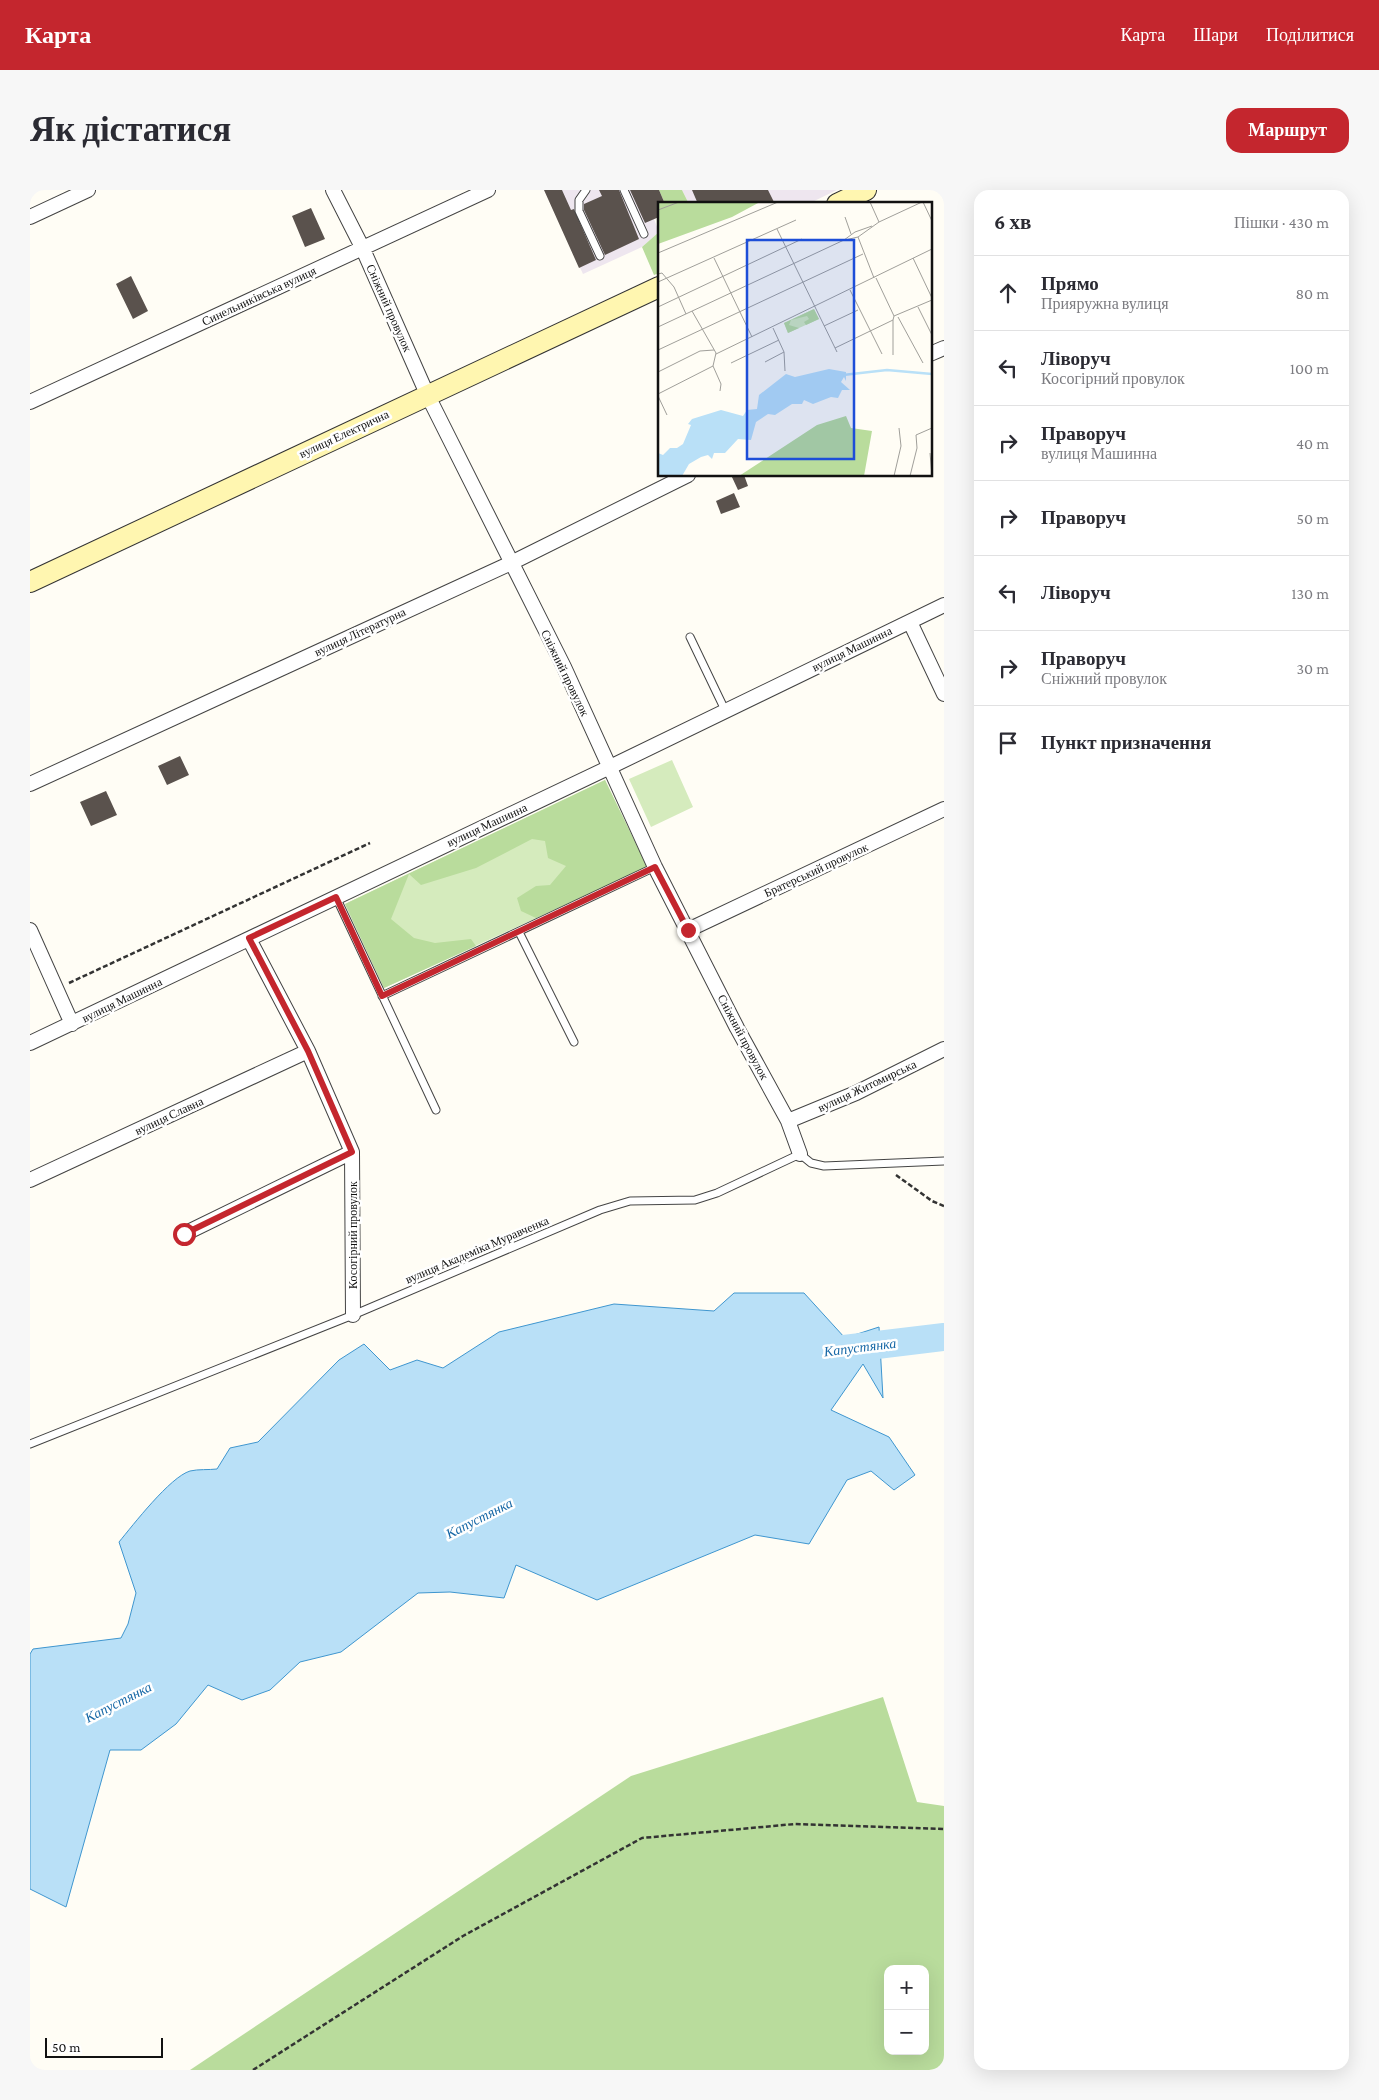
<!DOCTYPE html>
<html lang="uk">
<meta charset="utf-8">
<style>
:root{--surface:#fff;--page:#f7f7f7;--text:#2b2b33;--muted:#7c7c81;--line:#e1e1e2;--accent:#c4262e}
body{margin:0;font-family:"Crimson Pro",serif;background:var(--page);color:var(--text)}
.controls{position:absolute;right:15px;bottom:15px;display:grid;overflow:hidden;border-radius:10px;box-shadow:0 5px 20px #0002}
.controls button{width:45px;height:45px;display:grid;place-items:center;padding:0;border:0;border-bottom:1px solid var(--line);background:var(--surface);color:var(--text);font:25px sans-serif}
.scale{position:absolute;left:15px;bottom:12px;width:118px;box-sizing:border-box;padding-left:5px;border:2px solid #111;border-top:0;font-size:14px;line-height:18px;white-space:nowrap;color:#111;-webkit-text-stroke:4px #fff;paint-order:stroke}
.stop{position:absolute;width:15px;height:15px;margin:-11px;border:4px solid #c4262e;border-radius:50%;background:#fff}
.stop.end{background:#c4262e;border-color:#fff;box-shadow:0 1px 5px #0008}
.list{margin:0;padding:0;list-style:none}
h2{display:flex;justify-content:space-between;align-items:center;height:65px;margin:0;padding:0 20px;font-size:21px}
h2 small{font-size:16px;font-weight:400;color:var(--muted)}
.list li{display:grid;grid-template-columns:32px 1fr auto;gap:15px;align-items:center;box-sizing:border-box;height:75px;padding:0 20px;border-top:1px solid var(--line)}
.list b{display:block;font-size:19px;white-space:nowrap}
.list p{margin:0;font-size:16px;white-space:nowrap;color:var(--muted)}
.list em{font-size:16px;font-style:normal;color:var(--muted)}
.icon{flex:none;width:28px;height:28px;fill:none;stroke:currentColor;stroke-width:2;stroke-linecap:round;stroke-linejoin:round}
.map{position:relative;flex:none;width:914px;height:1880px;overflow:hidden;border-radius:15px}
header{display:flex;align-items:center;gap:30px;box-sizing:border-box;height:70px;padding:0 25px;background:var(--accent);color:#fff}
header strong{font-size:24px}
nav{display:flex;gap:28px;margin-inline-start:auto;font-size:18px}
.intro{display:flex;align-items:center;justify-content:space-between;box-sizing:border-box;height:120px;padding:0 30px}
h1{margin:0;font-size:35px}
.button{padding:12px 22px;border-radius:15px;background:var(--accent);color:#fff;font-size:18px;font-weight:700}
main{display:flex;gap:30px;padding:0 30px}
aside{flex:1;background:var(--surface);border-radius:15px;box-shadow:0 5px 20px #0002}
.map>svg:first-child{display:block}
.industrial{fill:#eee6ef}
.green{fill:#d5ebbd}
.forest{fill:#b9dc9c;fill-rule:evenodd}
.water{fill:#b9e0f7;stroke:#3f96cf}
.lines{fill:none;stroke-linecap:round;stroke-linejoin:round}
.river{stroke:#b9e0f7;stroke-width:28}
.building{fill:#5a524d}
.lane-casing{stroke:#444;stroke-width:9}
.street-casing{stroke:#444;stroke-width:16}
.secondary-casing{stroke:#333;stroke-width:22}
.path{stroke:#333;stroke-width:2.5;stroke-dasharray:5 2.5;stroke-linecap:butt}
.lane{stroke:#fff;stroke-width:7}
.street{stroke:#fff;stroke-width:14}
.secondary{stroke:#fff6b0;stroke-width:20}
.route{stroke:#c4262e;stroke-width:6}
.labels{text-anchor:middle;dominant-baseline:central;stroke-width:5;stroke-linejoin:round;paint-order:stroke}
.street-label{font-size:12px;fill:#111;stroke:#fff}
.water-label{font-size:14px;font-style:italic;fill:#1768a6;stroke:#fff}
.inset-river{fill:none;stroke:#b9e0f7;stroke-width:2.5}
.inset-road{fill:none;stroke:#a09f9a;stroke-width:1}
.view{fill:#1d4ed8;fill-opacity:0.15;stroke:#1d4ed8;stroke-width:2.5}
.inset-edge{fill:none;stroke:#111;stroke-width:2.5}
</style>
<header>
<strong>Карта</strong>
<nav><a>Карта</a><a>Шари</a><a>Поділитися</a></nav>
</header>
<div class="intro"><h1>Як дістатися</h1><a class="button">Маршрут</a></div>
<main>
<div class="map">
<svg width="914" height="1880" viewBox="0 0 914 1880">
<rect width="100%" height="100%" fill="#fffdf5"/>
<path class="industrial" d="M514 0H629L635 14H629V27L624 29 629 42 612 57 553 84Z
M652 0H807L778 14H758L757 12 753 14H659Z"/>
<path class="green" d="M642 570 663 617 621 637 599 589Z
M575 590 617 677 354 798 315 714Z"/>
<path class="forest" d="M629 0H652L659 14H635Z
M629 42V83L624 85 612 57Z
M575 590 617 677 506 728 491 721 487 708 506 696 520 695 536 676 518 668 515 651 502 649 446 678 391 695 379 684 361 729 384 748 405 753 441 749 446 756 354 798 315 714Z
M853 1507 887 1612 914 1616V1880H160L601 1586ZM858 1779H895V1861H858Z"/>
<path class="water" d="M704 1103H774L815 1148 849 1137 853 1208 833 1174 801 1220 859 1247 885 1285 864 1300 841 1281 817 1290 779 1354 725 1345 567 1410 486 1375 474 1408 420 1402 388 1403 311 1462 270 1472 240 1500 212 1510 178 1495 146 1534 111 1560H80L36 1717 0 1699V1464L3 1459 91 1448 98 1434 106 1403 89 1352C103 1335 140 1287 160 1281 168 1279 179 1280 187 1279L200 1258 228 1252 309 1170 334 1154 360 1180 387 1170 413 1178 469 1142 584 1114 684 1121Z"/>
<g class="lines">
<path class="river" d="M814 1159 914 1147"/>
</g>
<path class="building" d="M514 0H532L541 20 544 19 566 70 549 78Z
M569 0H589L609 49 575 65 554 20V14L572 6Z
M600 0H629L635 14H629V27L615 33Z
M662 0H738L745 14H668Z
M281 18 295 49 275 57 262 26Z
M101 86 118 121 103 129 86 94Z
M701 285H714L718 296 708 300Z
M704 303 710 317 691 324 686 311Z
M150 566 159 585 137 595 128 576Z
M76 601 87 625 61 636 50 612Z"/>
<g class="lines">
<defs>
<path id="lane" d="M556 0 549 10V21L570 66
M594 0 614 44
M660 447 695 520
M306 707 406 920
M489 742 544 852
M352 806 625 677
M0 1254 323 1125 570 1020 600 1011 665 1010 687 1003 770 964 781 973 794 976 914 971"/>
<path id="street" d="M303 0 332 57 397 204 534 477 625 677 707 838 758 931 770 964
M0 27 58 0
M900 164 914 158
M0 212 458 0
M880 432 914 504
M0 594 481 373 658 285
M0 740 42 834
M658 740 914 619
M219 749 278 861 322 962 323 1125
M0 853 580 577 914 415
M758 931 826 903 914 859
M0 990 278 861
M154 1044 322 962"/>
<path id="secondary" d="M807 14 836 0
M0 392 629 97"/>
</defs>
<use href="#lane" class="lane-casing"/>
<use href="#street" class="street-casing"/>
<use href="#secondary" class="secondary-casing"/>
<path class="path" d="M39 793 340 653
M866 985 902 1011 914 1016
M223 1880 433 1746 612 1648 765 1634 914 1639"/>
<use href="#lane" class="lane"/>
<use href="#street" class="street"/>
<use href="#secondary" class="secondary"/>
</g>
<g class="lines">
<path class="route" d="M154 1044 322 962 278 861 219 748 306 707 352 806 625 677 658 740"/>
</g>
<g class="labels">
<g class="street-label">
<text transform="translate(229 106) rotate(-25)">Синельниківська вулиця</text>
<text transform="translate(359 118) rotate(66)">Сніжний провулок</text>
<text transform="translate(314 244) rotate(-25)">вулиця Електрична</text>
<text transform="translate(330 442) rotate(-25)">вулиця Літературна</text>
<text transform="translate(822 459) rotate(-26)">вулиця Машинна</text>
<text transform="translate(535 483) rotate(64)">Сніжний провулок</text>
<text transform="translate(457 635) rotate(-25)">вулиця Машинна</text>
<text transform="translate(786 680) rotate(-25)">Братерський провулок</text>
<text transform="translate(92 810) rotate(-26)">вулиця Машинна</text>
<text transform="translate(713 847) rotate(62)">Сніжний провулок</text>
<text transform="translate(837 896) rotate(-25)">вулиця Житомирська</text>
<text transform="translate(139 926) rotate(-25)">вулиця Славна</text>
<text transform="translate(323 1045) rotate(-90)">Косогірний провулок</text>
<text transform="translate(447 1060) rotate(-23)">вулиця Академіка Муравченка</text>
</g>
<g class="water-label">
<text transform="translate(830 1157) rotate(-7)">Капустянка</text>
<text transform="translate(449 1328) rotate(-27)">Капустянка</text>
<text transform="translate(88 1512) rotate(-27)">Капустянка</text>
</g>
</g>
<g transform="translate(628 12)">
<rect width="274" height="274" fill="#fffdf5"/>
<path d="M156 107 161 117 130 131 126 121Z" fill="#d5ebbd"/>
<path d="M0 0H102L74 15 0 42ZM156 107 161 117 148 123 146 120 151 117 149 114 133 118 131 123 141 126 130 131 126 121ZM188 214 193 226 214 229 206 274H81L159 223Z" fill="#b9dc9c"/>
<path d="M171 167 188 170V179L186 175 183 180 192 188H184L180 196 173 195 155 202 146 198 144 202H134L117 213 110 212 98 220 93 238 80 237 67 251H56L54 257 50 253 43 255 31 262 24 274H0V251L5 253 12 246H19L25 242 33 223 30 222 34 217 63 208 85 214 89 208 99 207 101 193 128 172 137 175Z" fill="#b9e0f7"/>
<path class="inset-river" d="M185 173 229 168 274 172"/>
<path class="inset-road" d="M212 0 221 20M265 0 274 19M0 8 21 0M187 15 193 32M119 27 179 150M200 35 216 76M187 38 200 35 221 20 264 0M0 51 120 0M56 56 94 135M255 56 274 96M0 72 4 71 16 85 28 112M218 76 236 114M0 80 138 18M192 88 224 152M0 105 144 37M260 105 274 133M34 109 58 151 55 164 63 182 62 189M240 115 265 161M166 124 200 108M0 125 186 38 197 30 214 24M115 126 126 150 127 169M177 146 235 118 236 114 274 98M0 148 205 52M58 152 274 47M235 153V118M107 160 126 150M73 161 121 138M0 170 42 149 56 148M0 192 55 164M0 194 9 213M272 251 274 274M236 274 243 244 241 226M252 274 259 246 258 233 274 226"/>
<path class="view" d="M89 38H196V257H89Z"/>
<rect width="274" height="274" class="inset-edge"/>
</g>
</svg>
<div class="controls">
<button>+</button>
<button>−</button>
</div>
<div class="scale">50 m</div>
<div class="stop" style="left:154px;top:1044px"></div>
<div class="stop end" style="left:658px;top:740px"></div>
</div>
<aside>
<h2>6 хв<small>Пішки · 430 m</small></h2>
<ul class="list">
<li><svg class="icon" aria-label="ahead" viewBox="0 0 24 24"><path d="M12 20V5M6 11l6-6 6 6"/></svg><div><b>Прямо</b><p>Прияружна вулиця</p></div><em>80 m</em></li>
<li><svg class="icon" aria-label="left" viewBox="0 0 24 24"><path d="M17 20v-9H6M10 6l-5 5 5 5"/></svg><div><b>Ліворуч</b><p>Косогірний провулок</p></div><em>100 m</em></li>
<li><svg class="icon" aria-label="right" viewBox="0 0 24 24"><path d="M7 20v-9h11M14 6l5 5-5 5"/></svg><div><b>Праворуч</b><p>вулиця Машинна</p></div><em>40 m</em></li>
<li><svg class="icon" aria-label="right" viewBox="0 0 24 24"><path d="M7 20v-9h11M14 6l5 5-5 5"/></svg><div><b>Праворуч</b></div><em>50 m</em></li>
<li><svg class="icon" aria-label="left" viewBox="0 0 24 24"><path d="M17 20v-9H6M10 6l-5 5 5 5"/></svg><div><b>Ліворуч</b></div><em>130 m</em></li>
<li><svg class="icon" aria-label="right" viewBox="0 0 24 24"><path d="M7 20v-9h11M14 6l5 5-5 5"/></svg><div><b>Праворуч</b><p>Сніжний провулок</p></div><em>30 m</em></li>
<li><svg class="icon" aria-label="arrive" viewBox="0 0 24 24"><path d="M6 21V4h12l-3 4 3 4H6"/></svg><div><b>Пункт призначення</b></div></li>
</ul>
</aside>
</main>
